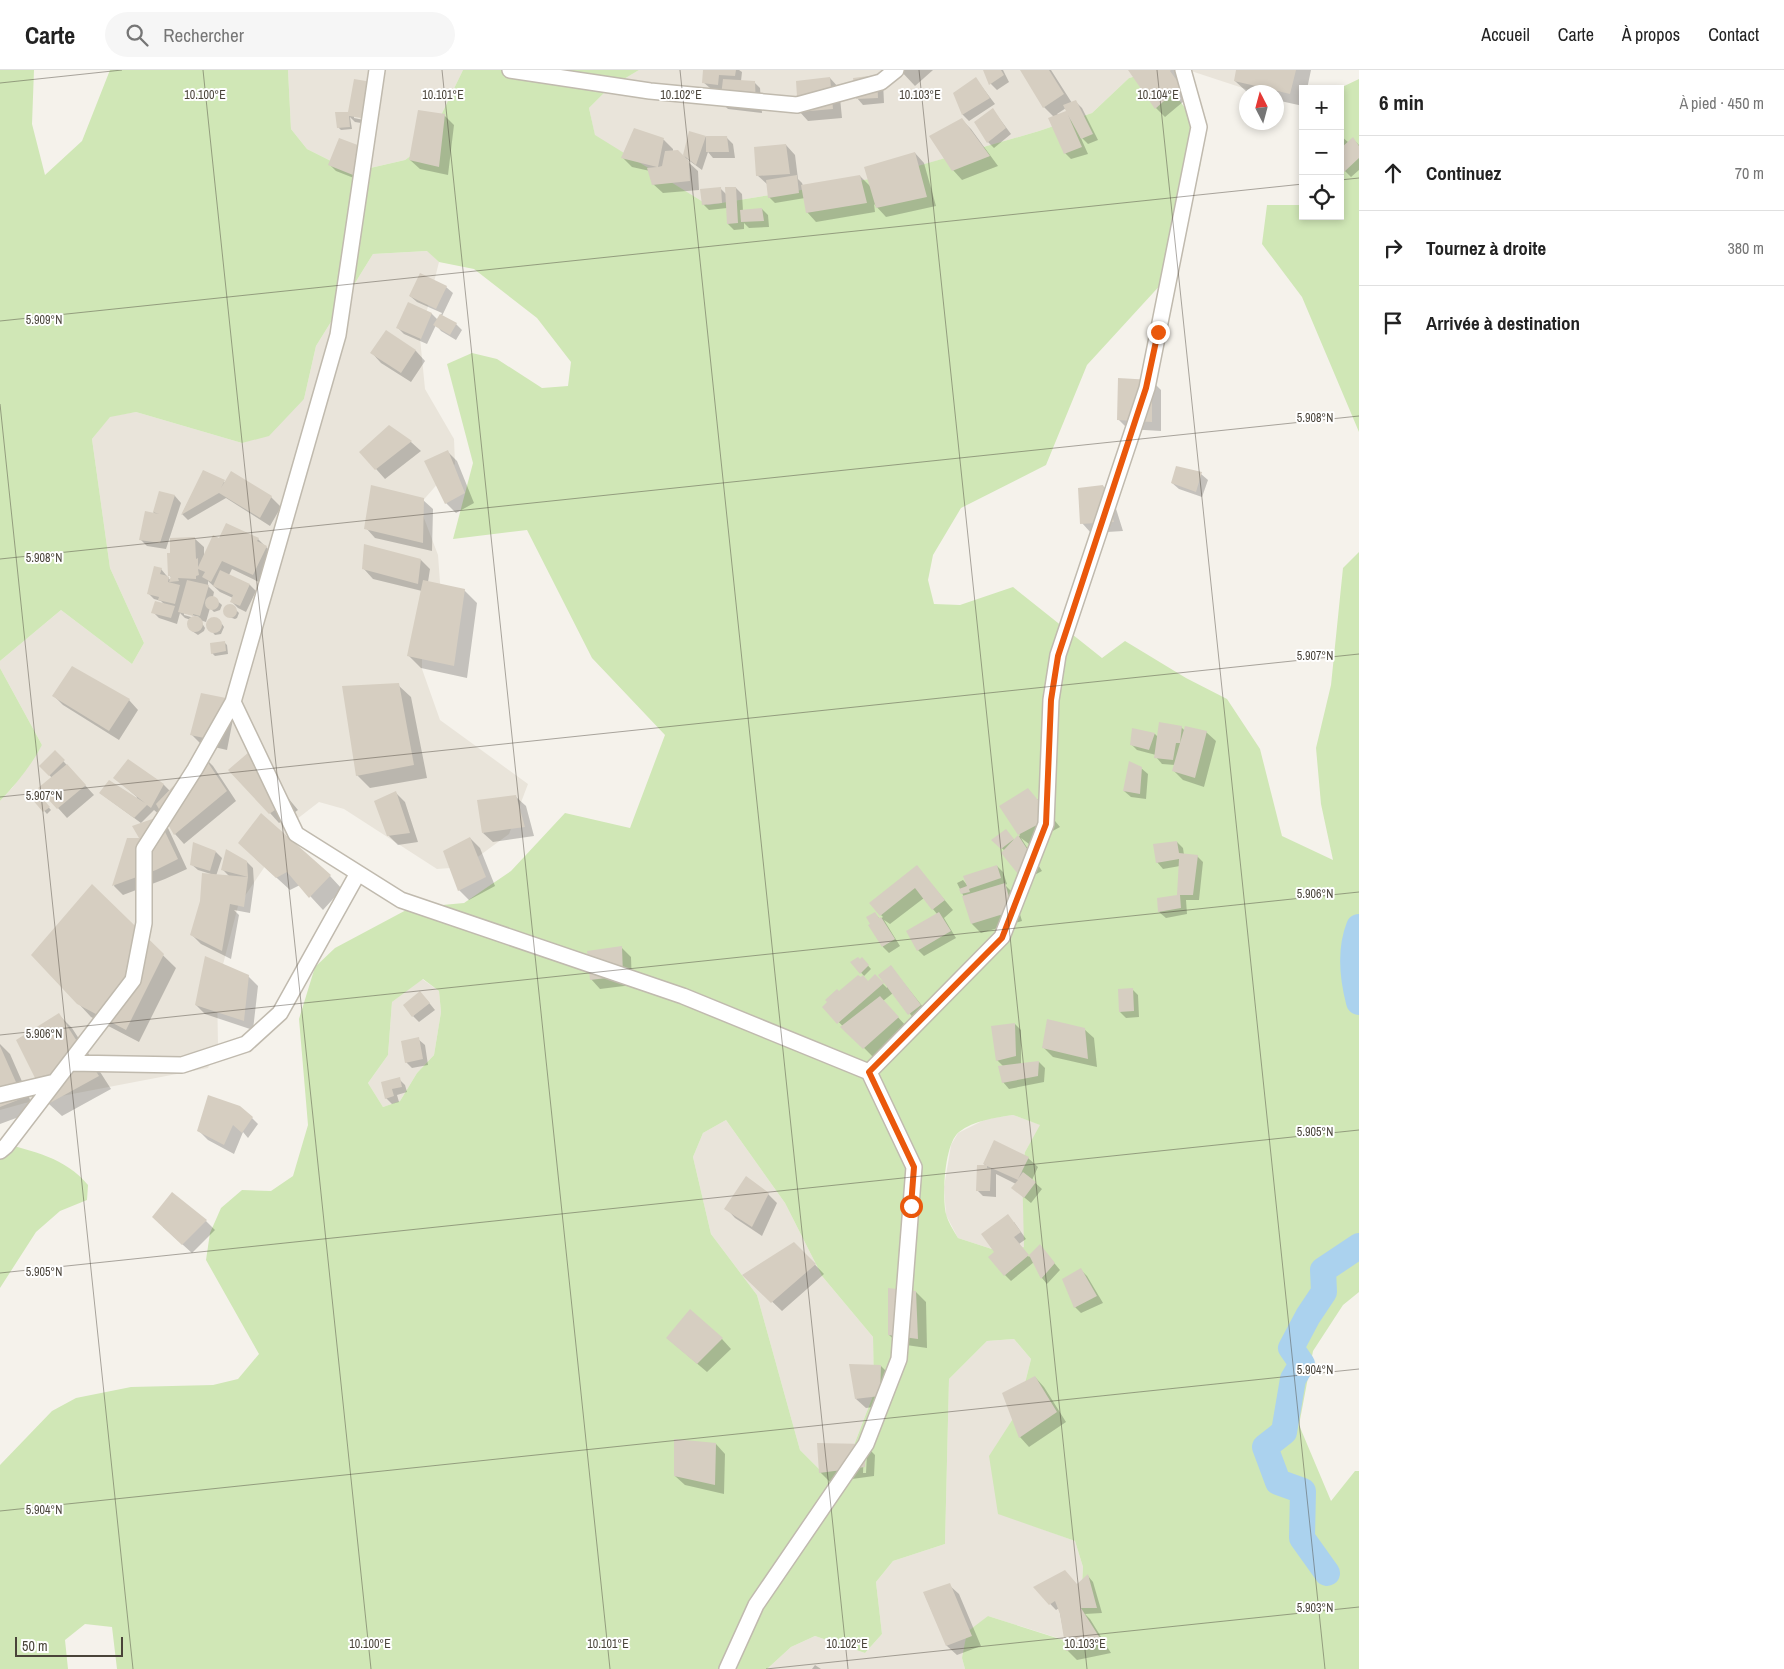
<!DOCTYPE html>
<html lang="fr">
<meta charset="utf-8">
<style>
:root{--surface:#fff;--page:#f6f6f6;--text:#222;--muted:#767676;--line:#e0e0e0}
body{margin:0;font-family:"Archivo Narrow",sans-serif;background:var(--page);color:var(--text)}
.controls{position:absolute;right:15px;top:15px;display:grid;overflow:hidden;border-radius:0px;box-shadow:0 2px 8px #0003}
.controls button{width:45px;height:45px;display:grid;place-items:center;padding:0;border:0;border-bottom:1px solid var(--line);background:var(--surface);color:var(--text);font:25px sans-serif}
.compass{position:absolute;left:1239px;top:15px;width:45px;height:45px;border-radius:50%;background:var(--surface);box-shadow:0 2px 8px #0003;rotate:354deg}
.scale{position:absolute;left:15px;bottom:12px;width:108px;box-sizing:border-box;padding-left:5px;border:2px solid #494339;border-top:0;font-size:14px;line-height:18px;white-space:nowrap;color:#494339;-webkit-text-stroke:4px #fff;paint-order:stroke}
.stop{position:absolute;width:15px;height:15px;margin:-11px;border:4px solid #ea580c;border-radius:50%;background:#fff}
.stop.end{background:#ea580c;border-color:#fff;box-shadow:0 1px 5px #0008}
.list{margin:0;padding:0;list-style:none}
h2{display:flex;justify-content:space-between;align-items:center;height:65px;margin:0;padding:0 20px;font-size:21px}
h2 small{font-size:16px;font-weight:400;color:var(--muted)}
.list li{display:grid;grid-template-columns:32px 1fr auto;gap:15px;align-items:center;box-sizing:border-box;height:75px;padding:0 20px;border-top:1px solid var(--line)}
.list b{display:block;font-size:19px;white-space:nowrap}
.list em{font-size:16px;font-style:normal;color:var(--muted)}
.icon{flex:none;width:28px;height:28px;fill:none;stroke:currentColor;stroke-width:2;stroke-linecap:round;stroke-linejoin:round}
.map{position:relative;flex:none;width:1359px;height:1599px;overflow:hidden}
header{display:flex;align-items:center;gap:30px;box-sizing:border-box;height:70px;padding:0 25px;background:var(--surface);border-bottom:1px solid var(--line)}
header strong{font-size:24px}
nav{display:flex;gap:28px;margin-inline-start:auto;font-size:18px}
.search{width:350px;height:45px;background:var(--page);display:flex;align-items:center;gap:12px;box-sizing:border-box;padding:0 18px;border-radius:28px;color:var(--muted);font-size:19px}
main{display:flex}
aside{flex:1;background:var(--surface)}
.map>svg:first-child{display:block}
.residential{fill:#e9e4da}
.green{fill:#d0e7b6;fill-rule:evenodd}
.shadow{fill:#0003;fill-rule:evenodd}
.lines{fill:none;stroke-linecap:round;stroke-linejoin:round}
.river{stroke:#abd2ee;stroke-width:26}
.building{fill:#d6cec1}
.minor-casing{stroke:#c0baae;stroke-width:18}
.minor{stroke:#fff;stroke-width:15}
.route{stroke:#ea580c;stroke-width:6}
.ticks{fill:none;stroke:#494339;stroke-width:1;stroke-opacity:0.45}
.ticks-label{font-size:12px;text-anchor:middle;fill:#494339;stroke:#fff;stroke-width:4;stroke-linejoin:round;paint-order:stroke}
</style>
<header>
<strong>Carte</strong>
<div class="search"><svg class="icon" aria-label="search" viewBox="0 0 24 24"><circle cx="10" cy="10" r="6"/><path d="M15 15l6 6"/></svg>Rechercher</div>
<nav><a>Accueil</a><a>Carte</a><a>À propos</a><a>Contact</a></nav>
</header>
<main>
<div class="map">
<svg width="1359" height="1599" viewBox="0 0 1359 1599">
<rect width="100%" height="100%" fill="#f5f2eb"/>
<path class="residential" d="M288 0H463L427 74 405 90 353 102 307 79 291 59Z
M639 0H1153L1129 8 1092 43 1039 61 877 108 708 135 595 66 589 38 609 18Z
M1188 0H1293L1289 20 1276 22H1255Z
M428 181 439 192 420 268 425 319 454 369 455 394 419 435 438 485 441 526 422 574V599L440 650 528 714 509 764 464 797 437 799 344 739 319 732 297 749 238 836 217 918 218 975 208 998 25 1033 0 1040V731L13 717 42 675 0 598V591L61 540 132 594 144 573 110 498 92 369 110 346 136 342 242 373 304 329 316 276 373 184Z
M422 909 439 921 441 942 434 985 417 1003 400 1031 383 1037 368 1013 388 985 392 932Z
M1013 1045 1041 1055 1025 1082 1022 1096 1025 1177 1001 1182 958 1168 946 1145 944 1117 951 1075 958 1063 986 1049Z
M726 1050 785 1133 822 1206 873 1267 874 1323 846 1396 819 1399 800 1380 757 1225 711 1164 693 1087 703 1063Z
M1014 1269 1031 1289 1018 1341 998 1443 1075 1471 1083 1497 1080 1548 1064 1570 988 1546 962 1588 965 1599H767L791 1577 815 1566 865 1583 882 1564 876 1512 893 1491 945 1474 949 1309 987 1271Z"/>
<path class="green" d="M0 0H34L32 54 45 105 82 71 110 0H288L291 59 307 79 353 102 405 90 427 74 463 0H639L609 18 589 38 595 65 708 135 876 108 1039 61 1092 43 1129 8 1157 0 1199 57 1204 70 1200 97 1175 199 1087 295 1046 395 961 438 933 485 928 510 934 534 960 535 1013 517 1102 588 1125 571 1186 608 1227 629 1260 679 1282 766 1333 790 1321 734 1316 678 1331 615 1343 498 1359 482V1222L1343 1235 1313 1281 1299 1355 1331 1431 1355 1401H1359V1599H965L962 1588 967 1562 988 1546 1063 1570 1080 1548 1083 1497 1075 1471 998 1444 989 1386 1018 1341 1031 1289 1014 1269 987 1271 949 1309 945 1474 893 1491 876 1512 882 1564 865 1583 815 1566 791 1577 767 1599H117L112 1557 85 1554 65 1570 68 1599H0V1395L52 1341 76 1328 131 1317 213 1315 238 1309 259 1284 206 1190 210 1163 221 1138 242 1120 271 1121 293 1106 308 1055 299 949 315 897 335 878 410 838 464 833 511 801 565 743 630 758 665 665 592 588 527 460 453 469 473 393 447 294 472 283 497 289 542 318 568 316 571 292 537 248 474 199 439 192 427 181 373 184 316 276 304 329 269 366 242 373 136 342 110 347 92 369 110 498 144 573 132 594 61 540 0 591ZM423 909 439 921 441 942 434 985 417 1003 400 1031 383 1037 368 1013 388 985 392 932ZM1013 1045 1040 1055 1025 1082 1022 1096 1024 1177 1001 1182 958 1168C954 1161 948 1152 946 1144 942 1127 944 1074 959 1062 974 1050 995 1048 1013 1045ZM726 1050 785 1133 822 1206 873 1267 874 1323 846 1396 819 1399 800 1380 757 1225 711 1164 693 1087 703 1063Z
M1359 9V362L1302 227 1262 174 1267 135H1303V146H1340V127L1344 123 1340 117V19H1338Z
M0 598 42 675C31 696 16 714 0 731Z
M0 1072C33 1082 65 1087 88 1115L87 1130 60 1141 36 1162 0 1218Z"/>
<path class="shadow" d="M704 0H739L742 2 741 11 754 12 760 18 762 43 728 39 722 33 723 20 710 18 703 12Z
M900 0H933L915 16Z
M984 0H1003L1009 12 997 20 991 14Z
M1022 0H1051L1072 33 1075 31 1082 38 1098 70 1088 74 1080 66 1088 84 1071 89 1065 83 1054 47 1044 37ZM1066 38 1068 41 1058 45 1057 44Z
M1129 0H1189L1190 26 1165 47 1156 38Z
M1237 0H1311L1307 19H1303V36L1276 30V22H1247L1235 11Z
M830 8 839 18 842 48 808 51 799 41Z
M976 9 995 34 969 51 963 45 954 23Z
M355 10 372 13 378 19 373 55 355 52 350 47 352 59 341 60 338 57 337 44 349 43ZM354 46 373 49V52L354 48Z
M883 12 884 33 863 35 857 28Z
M993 40 1011 64 994 78 988 72Z
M444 45 454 55 448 105 420 99 410 90Z
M962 50 971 59 998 96 962 110 953 100Z
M634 60 664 70 673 79V82L684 88 690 63 705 67 727 68 733 74 735 88H713L708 82 702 100 687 89 686 90 698 101 699 120 663 123 653 114 650 101 632 97 623 88Z
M1340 65 1349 73 1353 69 1359 75V100L1351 107 1340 96Z
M340 70 364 112 336 101 330 95Z
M786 75 795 85 798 109 802 113 803 116 860 106 871 117 915 83 924 93 936 136 886 147 874 134 875 142 816 152 807 142 805 128 775 133 769 127 768 115 757 105Z
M720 118 726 124 736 118 742 124 743 141 762 139 768 145 769 157 749 158 744 153V159L734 160 728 154 727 138 709 140 703 134Z
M446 217 453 223 442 246 456 254 462 260 456 270 441 261 436 255 427 274 404 264 398 258 408 234 432 244 438 250 442 243 417 232 410 226Z
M386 262 416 281 425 291 411 312 381 293 372 283Z
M1152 311 1161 320V361L1128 359 1118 349Z
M389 357 411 372 421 381 385 409 361 382Z
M448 382 457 391 474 433 456 443 446 433 426 392Z
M204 401 226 413 271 427 281 437 270 456 226 428 188 450 182 444Z
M1201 404 1208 410 1202 427 1179 419 1172 413Z
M1103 416 1112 426 1123 461 1091 463 1082 453Z
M160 422 175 426 181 433 166 479 147 476 141 470 153 444Z
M423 430 433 439 432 481 375 468 366 458Z
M194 468 204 477V488L219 469H258L275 486 263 514 232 499 229 505 250 515 256 521 246 542 238 538 232 532 233 528 220 522 208 511V516L214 522 213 527 222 535 220 540 214 542 210 538 206 552 200 550 205 558 204 561 198 565 192 561 188 554 191 550 185 548 180 543 177 554 159 548 153 542 165 535 161 531 154 529 148 523 161 499 171 511 172 508 170 506ZM184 543 199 547 198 549 184 545Z
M421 490 430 499 428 512 464 520 477 533 467 608 421 598 408 585 422 521 373 509 364 499Z
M229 535H231L239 543 237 548 235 549 229 547 226 544 225 539Z
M213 549 222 554 224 557 221 564 215 565 207 556V553Z
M224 572 227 575 228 584 215 586 212 583Z
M398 615 411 627 427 708 370 718 357 705Z
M54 626 129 630 138 640 119 670 63 635Z
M226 629 235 639 227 680 201 674 192 665Z
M1181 657 1185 661 1206 662 1216 671 1204 717 1183 710 1173 700 1175 695 1162 694 1156 687V685L1137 680 1131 674 1133 660 1155 664 1158 667Z
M55 682 94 725 67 748 40 718 52 708 41 696Z
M203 686 213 696 236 731 184 774 175 764 163 743 161 746 154 740 141 753 100 723 136 729 137 727 115 708 128 690 164 715 170 721Z
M259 693 298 740 279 753 270 743Z
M1141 698 1148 704 1146 729 1131 727 1124 721Z
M396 723 405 732 418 772 398 775 388 765Z
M37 724 51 740 47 744 33 728Z
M516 727 526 736 534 766 493 772 483 763Z
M1037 729 1060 757 1029 774 1021 768 1042 801 1025 810 1005 781 993 770 1008 764 1015 771 1020 765 1001 737Z
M158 749 168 758 187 799 165 809 123 825 114 816 128 769H141Z
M470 768 480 778 495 816 469 830 459 820 445 781Z
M1177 772 1183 778 1184 785 1197 786 1203 792 1199 830H1186L1187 844 1166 848 1159 842 1178 826 1180 796 1163 799 1157 792Z
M216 782 222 788 216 806 230 807 222 799 247 792 253 798 254 814 250 843 234 840 239 845 231 889 201 874 192 865 211 804 198 800 191 794Z
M253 786 330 806 342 819 323 840 300 815 290 820Z
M997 796 1003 802 1007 814 1005 815 1014 824 1022 851 981 863 972 854 963 825 957 813 963 810 967 815Z
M917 797 953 840 944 848 956 868 924 886 918 880 937 844 924 828 890 854 884 850 900 876 889 883 883 877 875 844 880 849 883 847 881 845Z
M92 816 176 898 139 972 91 947 78 933Z
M621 877 631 887 632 915 600 919 591 909Z
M862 889 871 899 864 906 852 892Z
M891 897 927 942 915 950 893 923 883 931 907 957 873 987 824 937 839 923 868 912 875 906 887 918Z
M248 906 258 916 253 960 205 944 196 935Z
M1132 919 1138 925 1139 947 1126 948 1120 942Z
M426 929 435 940 419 952 413 946Z
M59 945 72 958 111 1019 62 1046 49 1034 18 971Z
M1015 954 1021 960V994L1039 992 1045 998 1044 1012 1009 1019 1003 1012V996L997 990Z
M1084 959 1094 968 1097 997 1053 987 1043 977Z
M418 969 425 975 428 995 412 998 406 992Z
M0 974 10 984 35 1041 0 1054Z
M399 1009 405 1015 407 1022 397 1025 399 1032 392 1034 386 1028 382 1013Z
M252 1048 258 1054 248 1068 243 1062 234 1084 208 1070 198 1060Z
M1028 1088 1038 1097 1032 1110 1042 1119 1031 1133 1013 1118 1016 1114 996 1104V1127L983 1126 977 1120 978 1096 987 1097 984 1094Z
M768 1124 777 1133 762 1166 735 1148 726 1138Z
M206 1151 215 1160 192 1183 163 1157Z
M1014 1152 1026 1169 1019 1174 1029 1187 1040 1176 1060 1200 1047 1214 1042 1208 1034 1192 1011 1211 1005 1205 996 1182Z
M794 1173 824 1204 782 1241 744 1205Z
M1081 1200 1087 1206 1103 1233 1081 1243 1075 1237Z
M916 1222 926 1232 927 1278 899 1274 889 1265Z
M667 1268 722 1269 731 1279 707 1302Z
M881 1296 890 1305 889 1335 866 1338 856 1329Z
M1035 1307 1044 1317 1066 1352 1029 1377 1020 1367 1004 1323Z
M716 1374 725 1384 724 1424 685 1415 675 1406Z
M865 1375 875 1385 874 1406 830 1412 820 1402ZM864 1383H867L866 1403H863Z
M1088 1506 1093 1512 1102 1543 1085 1544 1090 1549 1111 1583 1077 1590 1067 1580 1059 1538 1056 1540 1035 1518 1077 1516Z
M949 1515 959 1524 981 1576 957 1585 947 1576 924 1523Z
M815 1595 821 1599H812Z"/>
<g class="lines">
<path class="river" d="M1359 857C1350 880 1353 909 1359 932
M1327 1503 1302 1468 1303 1421 1278 1412 1265 1377 1284 1362 1293 1309 1302 1294 1291 1278 1308 1246 1324 1222 1323 1200 1359 1176"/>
</g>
<path class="building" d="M703 0H736L735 6 719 5 718 15 702 13Z
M983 0H1001L1004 5 989 15Z
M1020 0H1049L1064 24 1043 38Z
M1128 0H1171L1170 1 1181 16 1155 39Z
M1236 0H1296L1290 24 1234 11Z
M877 5 878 28 856 29 853 8Z
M830 7 833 39 798 42 796 11Z
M976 7 990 28 962 45 953 23Z
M354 9 372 12 367 49 349 46 350 57 337 58 335 42H348Z
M723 9 755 11 756 38 720 34Z
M1076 30 1093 64 1081 69 1068 45 1082 77 1064 84 1048 48 1066 41 1063 35Z
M993 38 1006 58 987 73 974 52Z
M418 40 445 44 439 97 409 90Z
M962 48 990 86 952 101 929 66Z
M634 58 664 68 658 97 662 96 665 81 678 80 683 85 689 61 706 66H727L729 82H706V66L696 95 683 85 689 91 690 111 652 115 647 98 657 97 621 88Z
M1353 67 1359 76V88L1344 102 1340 98V79Z
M339 68 363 77 358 107 328 95Z
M786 74 790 104 756 106 754 77Z
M915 82 927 127 876 138 864 97Z
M797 105 799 123 768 128 766 110Z
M860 105 867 133 806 143 801 115Z
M721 117 722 133 702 135 700 119Z
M725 117H736L738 153 727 154Z
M762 138 764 151 741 152 740 140Z
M420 203 447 216 436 239 409 226Z
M408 232 432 243 421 269 396 258Z
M440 244 457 253 450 265 433 255Z
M386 260 416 280 401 303 370 283Z
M1118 308 1152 310V352L1117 350Z
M389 355 412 371 375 400 359 382Z
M448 380 465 423 445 434 424 391Z
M1176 396 1202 402 1196 422 1171 413Z
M203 400 225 410 221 418 231 401 272 426 260 448 219 423 181 445Z
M371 415 424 428 423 473 364 459Z
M1103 415 1114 452 1080 454 1078 418Z
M159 421 175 425 160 473 139 470 145 441 159 444 153 442Z
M226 453 259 468 257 471 267 476 253 505 222 491 211 512 202 507 205 502 198 499 199 505 196 506V509L178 508 179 511 169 512 171 506H166L169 507 168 512 180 515 175 534 158 530 159 527 147 524 154 496 162 498 160 504 168 506 167 483H170V468L195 467 196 489 198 488V497L213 465 219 468Z
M364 474 421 489 418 514 362 499Z
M220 500 250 514 240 536 230 532 233 525 213 516Z
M187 510 209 515 200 546 193 544V546L178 542Z
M423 510 465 519 454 596 407 586Z
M205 533a7 7 0 1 1 14 0a7 7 0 1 1-14 0Z
M155 531 175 536 171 548 151 543Z
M223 541a7 7 0 1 1 14 0a7 7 0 1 1-14 0Z
M187 554a8 8 0 1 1 16 0a8 8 0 1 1-16 0Z
M206 555a8 8 0 1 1 16 0a8 8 0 1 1-16 0Z
M225 571 226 581 211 584 210 573Z
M72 596 130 629 109 661 52 626Z
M399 613 414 695 356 706 342 616Z
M201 623 226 628 218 671 190 665Z
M1159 652 1182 656 1180 673 1185 656 1207 661 1195 708 1172 701 1180 673H1176L1173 690 1154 688Z
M1132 658 1155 663 1149 680 1130 675Z
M55 680 65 690 49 706 39 696Z
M249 682 290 730 269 744 228 700Z
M203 685 227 721 174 765 156 734Z
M128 689 164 714 151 738 147 735 134 748 99 723 109 710 145 733 113 708Z
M1129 691 1142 697 1140 724 1123 721Z
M67 694 86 715 57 739 38 718Z
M1028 718 1052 747 1018 765 999 736Z
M396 721 410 763 387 766 374 731Z
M37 722 50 737 43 742 31 728Z
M516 725 525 757 482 763 477 730Z
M261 743 331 805 309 828 287 802 276 808 238 773Z
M158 747 178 789 156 800 112 816 127 768H139L132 756Z
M1006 759 1014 769 1001 779 991 770Z
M1018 765 1037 794 1018 804 1001 783Z
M470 767 486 807 458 821 443 781Z
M1177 771 1179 783 1198 785 1193 825H1180L1181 838 1158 842 1157 828 1177 825 1179 789 1156 793 1153 774Z
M193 772 216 781 210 801 190 795Z
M226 779 247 791 248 807 244 837 230 834 222 881 190 865 200 831 202 803 248 807 221 800Z
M917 795 945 830 932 840 915 818 880 846 869 833Z
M997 795 1001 808 969 819 970 822 961 824 959 819 967 816 963 806Z
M1005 813 1013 841 971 854 962 826Z
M92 814 164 884 126 960 77 934 31 885Z
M875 842 879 848 881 847 895 869 882 877 868 855 870 854 866 847Z
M939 842 951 861 917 881 906 861Z
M622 876 623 906 590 910 587 881Z
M205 886 249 905 244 951 195 935Z
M858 887 860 889 862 887 869 895 860 904 850 892Z
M891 895 921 935 908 945 878 905Z
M875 904 884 913 837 954 822 937 827 932 825 930 837 919 839 921 858 905 861 907 863 905 868 911Z
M1133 918 1134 941 1119 942 1118 919Z
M420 921 430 933 412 947 403 935Z
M880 926 899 947 863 979 840 957Z
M59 943 99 1006 48 1034 16 970Z
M1047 949 1085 958 1088 989 1042 978Z
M1015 953 1016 986 996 991 991 956Z
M419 967 423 989 405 993 401 971Z
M0 976 23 1028 0 1037Z
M1039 991 1038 1006 1002 1013 998 996Z
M400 1007 402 1017 392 1019 394 1026 385 1029 381 1012Z
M208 1025 240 1036 253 1047 242 1063 233 1055 224 1075 197 1061Z
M994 1070 1029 1087 1018 1109 1023 1102 1036 1112 1024 1128 1011 1118 1018 1110 987 1096V1098H991L990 1121H976L977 1095H986L983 1094Z
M746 1106 769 1123 752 1157 724 1139Z
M172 1122 207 1150 182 1175 152 1147Z
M1008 1144 1021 1162 1014 1167 1029 1185 1004 1206 988 1187 994 1182 981 1164Z
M794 1172 816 1194 771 1233 742 1205Z
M1040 1174 1055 1193 1041 1209 1029 1185Z
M1081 1198 1097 1226 1074 1238 1062 1209Z
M888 1218 916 1221 918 1269 888 1265Z
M690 1239 723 1268 697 1294 666 1268Z
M849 1294 881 1295 880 1326 855 1329Z
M1035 1306 1057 1342 1019 1368 1002 1323Z
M674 1369 716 1373 715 1415 674 1406Z
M817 1373 866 1374 865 1397 819 1403Z
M1065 1500 1077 1514 1088 1504 1097 1538H1081L1103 1573 1066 1581 1060 1544 1055 1531 1049 1535 1033 1517Z
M950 1513 972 1566 946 1576 923 1522Z"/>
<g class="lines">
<defs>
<path id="minor" d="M510 0 650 21 797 35 881 12 896 0
M233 632 296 764 401 830 683 926 869 1002 914 1097 899 1289 866 1374 756 1535 727 1599
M70 993 182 995 246 974 280 943 358 803
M869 1002 1002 867 1046 754 1051 630 1058 585 1147 318 1199 57 1183 0
M0 1025 55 1012
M0 1081 6 1076 133 910 144 853V779L195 699 233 632 338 265 377 0"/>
</defs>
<use href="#minor" class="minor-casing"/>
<use href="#minor" class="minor"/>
</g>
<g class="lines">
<path class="route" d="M911 1136 914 1097 869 1002 1002 868 1046 754 1051 630 1058 586 1146 318 1158 262"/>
</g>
<path class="ticks" d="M203 0 371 1599M442 0 610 1599M680 0 848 1599M919 0 1087 1599M1157 0 1325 1599M0 13 122 0M1340 110 1359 108M0 251 1303 114M0 334 133 1599M0 489 1359 346M0 727 1359 584M0 965 1359 822M0 1203 1359 1060M0 1441 1359 1299M766 1599 1359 1537"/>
<g class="ticks-label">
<text x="205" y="29">10.100°E</text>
<text x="443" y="29">10.101°E</text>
<text x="681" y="29">10.102°E</text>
<text x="920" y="29">10.103°E</text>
<text x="1158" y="29">10.104°E</text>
<text x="44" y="254">5.909°N</text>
<text x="1315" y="352">5.908°N</text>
<text x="44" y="492">5.908°N</text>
<text x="1315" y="590">5.907°N</text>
<text x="44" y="730">5.907°N</text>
<text x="1315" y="828">5.906°N</text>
<text x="44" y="968">5.906°N</text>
<text x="1315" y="1066">5.905°N</text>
<text x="44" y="1206">5.905°N</text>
<text x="1315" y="1304">5.904°N</text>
<text x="44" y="1444">5.904°N</text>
<text x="1315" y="1542">5.903°N</text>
<text x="370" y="1578">10.100°E</text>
<text x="608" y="1578">10.101°E</text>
<text x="847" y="1578">10.102°E</text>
<text x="1085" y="1578">10.103°E</text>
</g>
</svg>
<div class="controls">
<button>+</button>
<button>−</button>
<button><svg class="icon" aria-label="locate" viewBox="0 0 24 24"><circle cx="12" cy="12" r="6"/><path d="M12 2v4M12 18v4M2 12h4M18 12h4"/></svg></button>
</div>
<svg class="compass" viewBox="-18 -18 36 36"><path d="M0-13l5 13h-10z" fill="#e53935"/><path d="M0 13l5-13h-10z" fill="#767676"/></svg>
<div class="scale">50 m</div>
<div class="stop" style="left:911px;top:1136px"></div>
<div class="stop end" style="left:1158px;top:262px"></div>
</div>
<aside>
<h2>6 min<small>À pied · 450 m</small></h2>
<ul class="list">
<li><svg class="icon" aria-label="ahead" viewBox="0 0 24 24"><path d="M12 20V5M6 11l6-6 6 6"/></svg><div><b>Continuez</b></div><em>70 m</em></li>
<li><svg class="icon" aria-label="right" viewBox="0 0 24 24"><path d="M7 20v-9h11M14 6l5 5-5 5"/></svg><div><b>Tournez à droite</b></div><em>380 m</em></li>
<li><svg class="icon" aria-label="arrive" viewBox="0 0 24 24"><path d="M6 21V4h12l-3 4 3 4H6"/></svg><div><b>Arrivée à destination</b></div></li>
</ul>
</aside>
</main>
